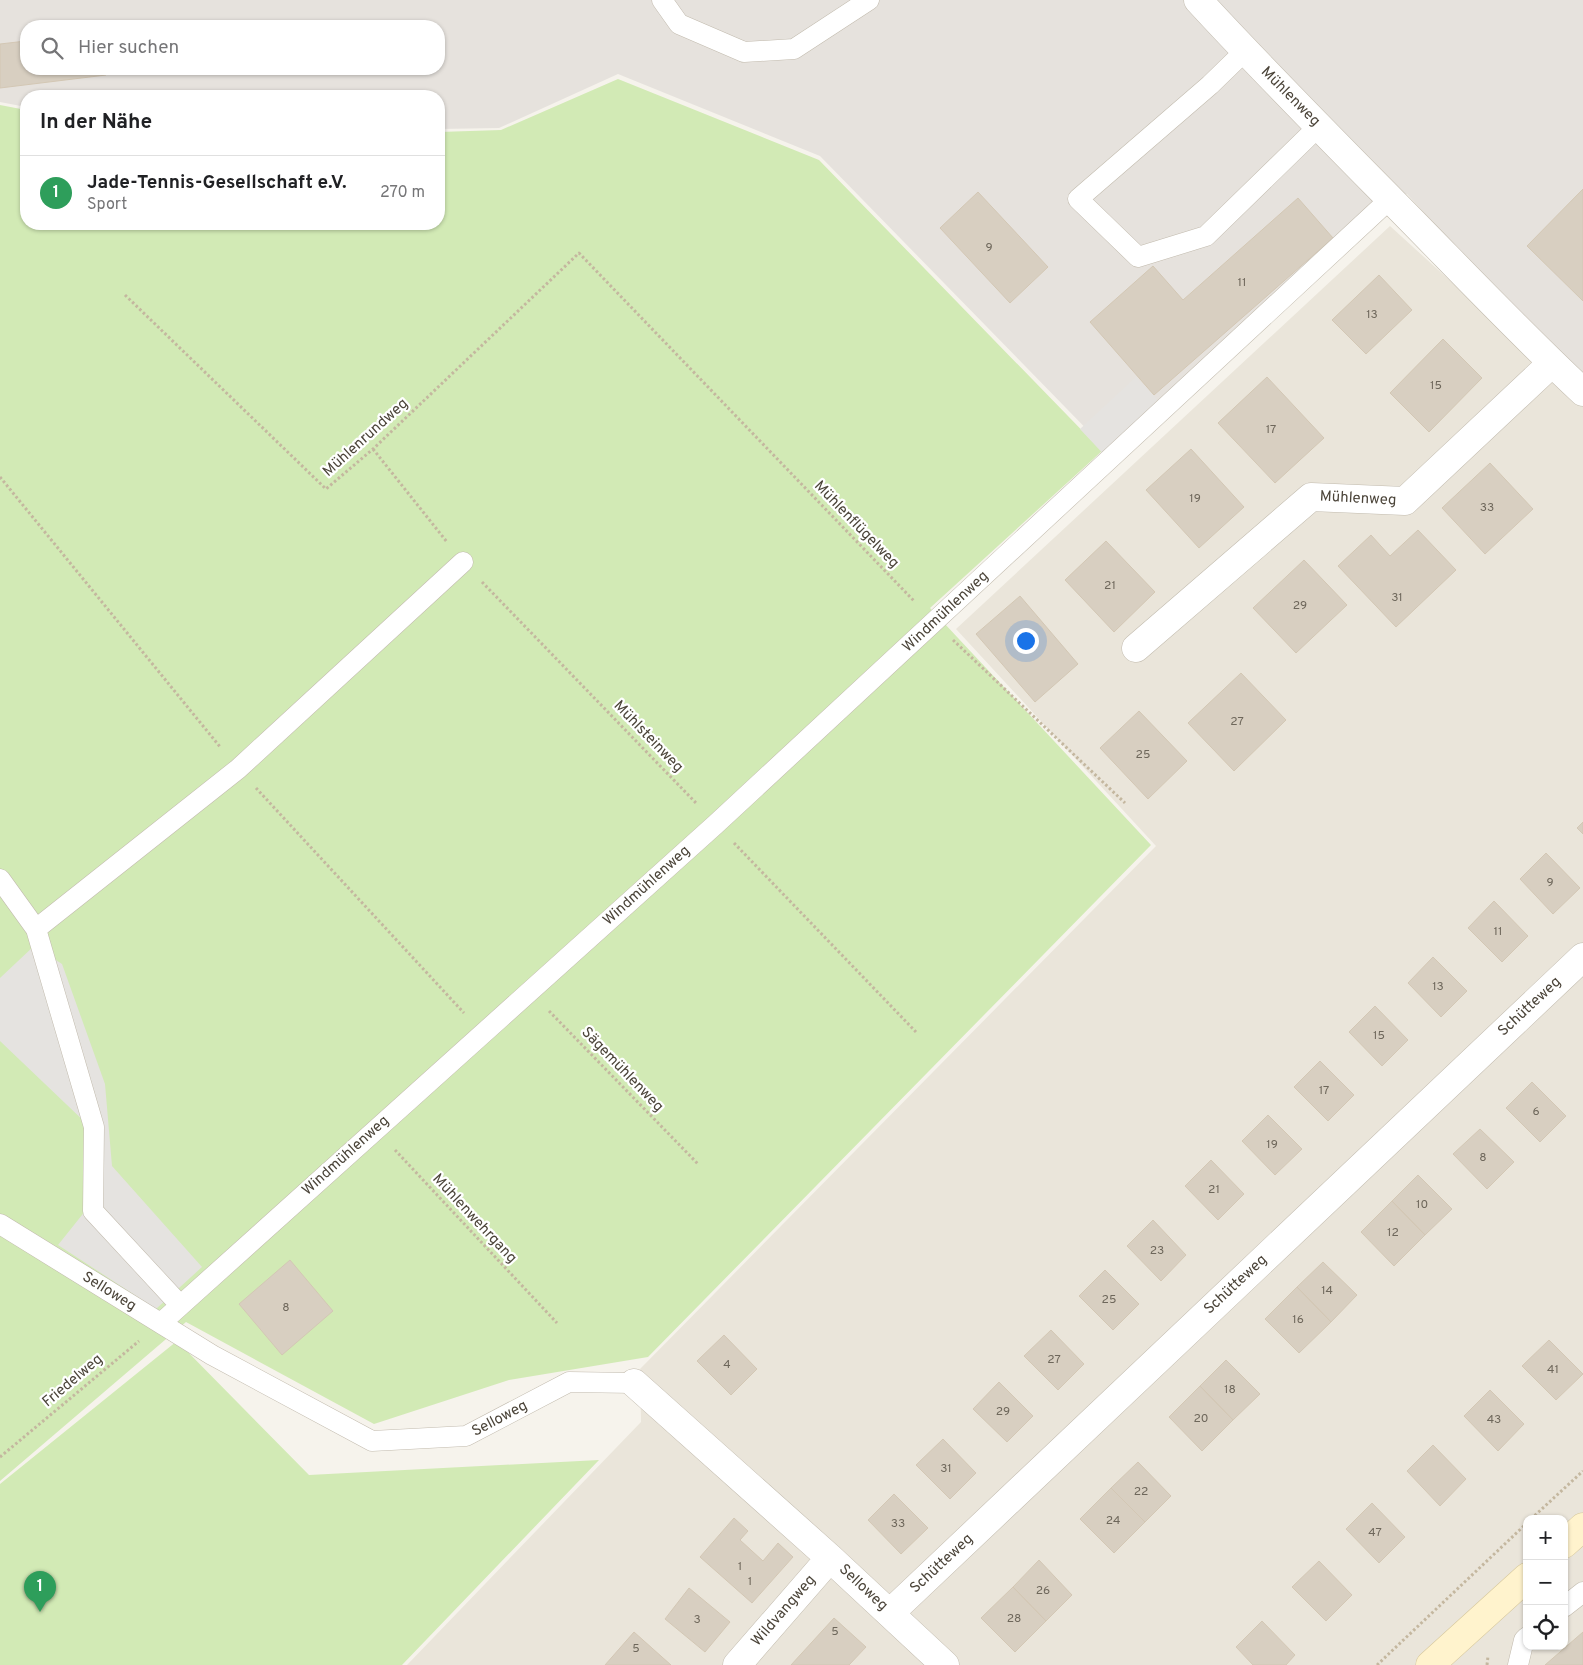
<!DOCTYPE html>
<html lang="de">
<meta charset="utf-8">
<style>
:root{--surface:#fff;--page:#f2f2f2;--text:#202124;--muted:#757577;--line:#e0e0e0;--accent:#fc3f1d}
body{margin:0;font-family:Overpass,sans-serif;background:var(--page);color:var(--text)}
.controls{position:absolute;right:15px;bottom:15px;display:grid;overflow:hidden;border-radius:10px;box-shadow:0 1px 4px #0004}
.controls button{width:45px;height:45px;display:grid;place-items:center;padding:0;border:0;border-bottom:1px solid var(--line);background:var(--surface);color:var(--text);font:25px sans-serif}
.you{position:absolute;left:1025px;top:640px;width:18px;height:18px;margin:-12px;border:4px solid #fff;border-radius:50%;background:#1a73e8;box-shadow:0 0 0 8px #1a73e833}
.badge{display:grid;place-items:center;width:32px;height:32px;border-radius:50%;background:var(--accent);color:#fff;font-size:16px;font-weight:700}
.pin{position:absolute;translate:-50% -41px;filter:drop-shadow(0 1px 2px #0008)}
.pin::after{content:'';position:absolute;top:26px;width:18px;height:15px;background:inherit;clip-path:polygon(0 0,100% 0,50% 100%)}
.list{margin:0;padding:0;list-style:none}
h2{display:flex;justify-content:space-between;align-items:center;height:65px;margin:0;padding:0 20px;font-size:21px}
h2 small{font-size:16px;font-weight:400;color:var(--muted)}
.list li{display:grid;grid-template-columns:32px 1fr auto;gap:15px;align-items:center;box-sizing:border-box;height:75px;padding:0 20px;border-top:1px solid var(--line)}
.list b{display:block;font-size:19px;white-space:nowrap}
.list p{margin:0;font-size:16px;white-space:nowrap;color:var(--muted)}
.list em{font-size:16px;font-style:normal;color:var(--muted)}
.icon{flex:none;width:28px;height:28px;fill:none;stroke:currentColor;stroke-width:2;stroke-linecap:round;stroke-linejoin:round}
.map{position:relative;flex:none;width:1583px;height:1665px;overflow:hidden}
.search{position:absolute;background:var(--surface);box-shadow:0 1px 4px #0004;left:20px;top:20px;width:425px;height:55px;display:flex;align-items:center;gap:12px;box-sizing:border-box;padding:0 18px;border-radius:20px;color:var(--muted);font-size:19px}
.panel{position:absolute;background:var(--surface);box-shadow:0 1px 4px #0004;left:20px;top:90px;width:425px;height:140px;border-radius:20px}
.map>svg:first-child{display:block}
.residential{fill:#eae5da;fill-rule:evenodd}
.industrial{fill:#e6e2dd;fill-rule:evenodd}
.green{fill:#d2eab5}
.parking{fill:#e5e3e0}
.building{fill:#d8cfc1;stroke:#d3c7b4}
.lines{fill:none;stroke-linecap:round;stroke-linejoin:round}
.lane-casing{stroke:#c2bbae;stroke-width:21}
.street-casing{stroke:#c2bbae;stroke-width:29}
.secondary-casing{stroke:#d6c79b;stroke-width:29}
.path{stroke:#c4b79f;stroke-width:3;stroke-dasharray:2.5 2.5;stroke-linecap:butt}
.lane{stroke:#fff;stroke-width:20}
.street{stroke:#fff;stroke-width:28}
.secondary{stroke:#fff3cd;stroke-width:28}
.labels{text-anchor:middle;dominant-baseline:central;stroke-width:4.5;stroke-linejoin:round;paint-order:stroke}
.number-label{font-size:12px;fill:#6e675b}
.street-label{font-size:15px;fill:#4b4439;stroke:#fff}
</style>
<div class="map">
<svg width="1583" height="1665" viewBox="0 0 1583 1665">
<rect width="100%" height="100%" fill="#f6f3ec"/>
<path class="residential" d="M1390 226 1583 402V1665H407L641 1422 640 1369 1156 846 956 629ZM1527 1519H1564V1646H1527Z"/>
<path class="industrial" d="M0 0H1583V386L1407 194 1372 207 1106 449 820 156 618 74 499 128 439 129V96H26V107L0 102ZM26 26H439V69H26Z"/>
<path class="green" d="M618 79 819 160 1102 451 930 608 1151 845 648 1357 509 1380 374 1424 186 1322 0 1481V105L26 110V224H439V132L501 130Z
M177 1341 309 1475 599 1460 402 1665H0V1484Z"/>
<path class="parking" d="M1136 377 1165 408 1109 460 1080 429Z
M34 946 62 964 105 1084 112 1166 202 1267 156 1309 58 1245 86 1210 88 1125 0 1041V978Z"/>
<path class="building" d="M26 41V69H106V75L0 88V44Z
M1583 189V301L1527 246Z
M978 192 1048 267 1010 303 940 228Z
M1298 198 1333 238 1154 395 1090 322 1153 266 1183 300Z
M1379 275 1412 310 1366 354 1332 320Z
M1443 339 1482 378 1429 432 1390 393Z
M1267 377 1324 438 1275 483 1218 423Z
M1191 449 1244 507 1199 548 1146 490Z
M1490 463 1533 509 1485 554 1442 508Z
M1418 530 1456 570 1396 627 1338 566 1371 535 1390 556Z
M1106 541 1155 592 1114 632 1065 580Z
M1304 560 1347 605 1296 653 1253 608Z
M1020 596 1078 664 1035 702 976 634Z
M1241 673 1286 720 1234 771 1188 723Z
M1139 711 1187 761 1148 799 1100 748Z
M1583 822V834L1577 828Z
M1546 853 1580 888 1553 914 1520 879Z
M1494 901 1528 936 1502 962 1468 928Z
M1433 957 1467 991 1441 1017 1408 983Z
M1375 1006 1408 1040 1382 1066 1349 1032Z
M1320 1061 1354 1095 1328 1121 1294 1087Z
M1532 1082 1566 1116 1540 1142 1506 1108Z
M1268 1115 1302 1149 1275 1175 1242 1141Z
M1480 1129 1514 1162 1487 1189 1453 1154Z
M1211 1160 1244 1194 1218 1220 1185 1186Z
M1418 1175 1452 1209 1425 1235 1392 1201Z
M1392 1201 1425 1235 1394 1266 1361 1232Z
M1153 1220 1186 1255 1161 1281 1127 1246Z
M290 1260 333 1311 282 1355 239 1304Z
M1323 1262 1357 1295 1331 1322 1297 1287Z
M1105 1270 1139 1304 1113 1330 1079 1296Z
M1297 1287 1331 1322 1299 1353 1265 1319Z
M1051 1330 1084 1364 1058 1390 1024 1356Z
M724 1335 757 1369 731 1395 697 1361Z
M1549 1340 1583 1374 1556 1400 1522 1366Z
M1226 1360 1260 1394 1233 1420 1200 1386Z
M999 1382 1033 1416 1007 1442 973 1409Z
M1200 1386 1233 1420 1202 1451 1169 1417Z
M1490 1390 1524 1424 1498 1451 1464 1416Z
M943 1439 976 1473 950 1499 916 1465Z
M1433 1445 1466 1479 1440 1506 1407 1471Z
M1138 1462 1171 1496 1145 1522 1111 1488Z
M1111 1488 1145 1522 1114 1553 1080 1519Z
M894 1494 928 1528 901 1554 868 1520Z
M1372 1503 1405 1537 1379 1563 1346 1529Z
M734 1518 748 1531 740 1540 763 1561 778 1543 793 1557 752 1603 700 1557Z
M1039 1560 1072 1595 1046 1621 1013 1587Z
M1319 1561 1352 1595 1326 1621 1292 1587Z
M1013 1587 1046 1621 1015 1652 981 1618Z
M689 1588 730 1622 705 1652 665 1619Z
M834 1618 866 1647 849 1665H791Z
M1262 1621 1295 1655 1286 1665H1253L1236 1647Z
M634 1632 671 1665H605Z
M1583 1632V1665H1545Z"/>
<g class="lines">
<defs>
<path id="lane" d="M662 0 679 24 744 52 794 49 869 0
M1245 51 1210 85 1078 199 1138 257 1206 236 1319 126
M0 879 36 929 94 1127 93 1211 180 1305
M36 929 238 769 463 562
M0 1224 212 1355 372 1441 466 1436 569 1382 634 1383
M161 1323 716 824 1390 199
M1564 1607 1583 1592
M1518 1665 1524 1640 1527 1637"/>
<path id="street" d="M1198 0C1266 74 1338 146 1409 218 1466 276 1523 336 1583 392
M1136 648 1311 497 1405 501 1552 363
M634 1383 830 1558 945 1665
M890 1613 1583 957
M737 1665 830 1558"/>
<path id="secondary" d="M1564 1544 1583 1527
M1430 1665 1527 1577"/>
</defs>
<use href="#lane" class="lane-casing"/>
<use href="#street" class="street-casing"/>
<use href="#secondary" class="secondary-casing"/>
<path class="path" d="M125 295 326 489 373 449 579 253 915 602
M373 449 447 542
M0 477 221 748
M482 582 697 804
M953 640 1125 803
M256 788 464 1013
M734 843 916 1032
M549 1011 699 1165
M395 1150 557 1323
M0 1457 139 1341
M1531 1519 1583 1471
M1377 1665 1527 1523
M1487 1665 1488 1656"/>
<use href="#lane" class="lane"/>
<use href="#street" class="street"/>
<use href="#secondary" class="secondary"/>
</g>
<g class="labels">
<g class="number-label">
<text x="989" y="248">9</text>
<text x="1242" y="283">11</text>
<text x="1372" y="315">13</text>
<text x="1436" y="386">15</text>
<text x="1271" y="430">17</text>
<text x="1195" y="499">19</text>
<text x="1487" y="508">33</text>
<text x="1110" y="586">21</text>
<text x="1397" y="598">31</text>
<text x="1300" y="606">29</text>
<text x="1237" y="722">27</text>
<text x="1143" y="755">25</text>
<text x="1550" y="883">9</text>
<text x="1498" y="932">11</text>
<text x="1438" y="987">13</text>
<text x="1379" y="1036">15</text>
<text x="1324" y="1091">17</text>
<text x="1536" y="1112">6</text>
<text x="1272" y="1145">19</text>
<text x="1483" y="1158">8</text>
<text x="1214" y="1190">21</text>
<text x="1422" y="1205">10</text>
<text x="1393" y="1233">12</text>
<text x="1157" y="1251">23</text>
<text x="1327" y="1291">14</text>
<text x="1109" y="1300">25</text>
<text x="286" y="1308">8</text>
<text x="1298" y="1320">16</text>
<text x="1054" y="1360">27</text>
<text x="727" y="1365">4</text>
<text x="1553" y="1370">41</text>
<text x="1230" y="1390">18</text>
<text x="1003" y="1412">29</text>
<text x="1201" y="1419">20</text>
<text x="1494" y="1420">43</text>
<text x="946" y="1469">31</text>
<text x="1141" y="1492">22</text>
<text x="1113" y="1521">24</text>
<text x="898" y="1524">33</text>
<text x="1375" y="1533">47</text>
<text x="740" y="1567">1</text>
<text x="750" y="1582">1</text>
<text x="1043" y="1591">26</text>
<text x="1014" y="1619">28</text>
<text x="697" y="1620">3</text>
<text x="835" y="1632">5</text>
<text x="636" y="1649">5</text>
</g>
<g class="street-label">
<text transform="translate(1290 97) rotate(45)">Mühlenweg</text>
<text transform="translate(366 438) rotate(-42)">Mühlenrundweg</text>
<text transform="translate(1358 499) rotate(3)">Mühlenweg</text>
<text transform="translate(856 525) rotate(46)">Mühlenflügelweg</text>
<text transform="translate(946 612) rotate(-43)">Windmühlenweg</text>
<text transform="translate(648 737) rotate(46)">Mühlsteinweg</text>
<text transform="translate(647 886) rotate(-42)">Windmühlenweg</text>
<text transform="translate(1530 1007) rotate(-43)">Schütteweg</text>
<text transform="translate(622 1070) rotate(46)">Sägemühlenweg</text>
<text transform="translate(346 1156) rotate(-42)">Windmühlenweg</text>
<text transform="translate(474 1219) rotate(47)">Mühlenwehrgang</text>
<text transform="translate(1236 1285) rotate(-43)">Schütteweg</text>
<text transform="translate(109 1292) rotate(32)">Selloweg</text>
<text transform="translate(73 1381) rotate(-40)">Friedelweg</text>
<text transform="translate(500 1419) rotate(-28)">Selloweg</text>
<text transform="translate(942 1564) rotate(-43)">Schütteweg</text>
<text transform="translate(863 1588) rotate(43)">Selloweg</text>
<text transform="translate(784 1611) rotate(-49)">Wildvangweg</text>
</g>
</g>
</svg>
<div class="controls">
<button>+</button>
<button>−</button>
<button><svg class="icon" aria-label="locate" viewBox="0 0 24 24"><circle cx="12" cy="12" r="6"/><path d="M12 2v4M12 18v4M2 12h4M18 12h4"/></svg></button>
</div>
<div class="you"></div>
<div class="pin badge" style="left:40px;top:1612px;background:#2e9e5b">1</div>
<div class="search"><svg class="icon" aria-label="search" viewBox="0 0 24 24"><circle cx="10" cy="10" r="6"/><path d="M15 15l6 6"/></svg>Hier suchen</div>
<section class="panel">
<h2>In der Nähe<small></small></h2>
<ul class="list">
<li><span class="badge" style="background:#2e9e5b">1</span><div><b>Jade-Tennis-Gesellschaft e.V.</b><p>Sport</p></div><em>270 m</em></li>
</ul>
</section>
</div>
